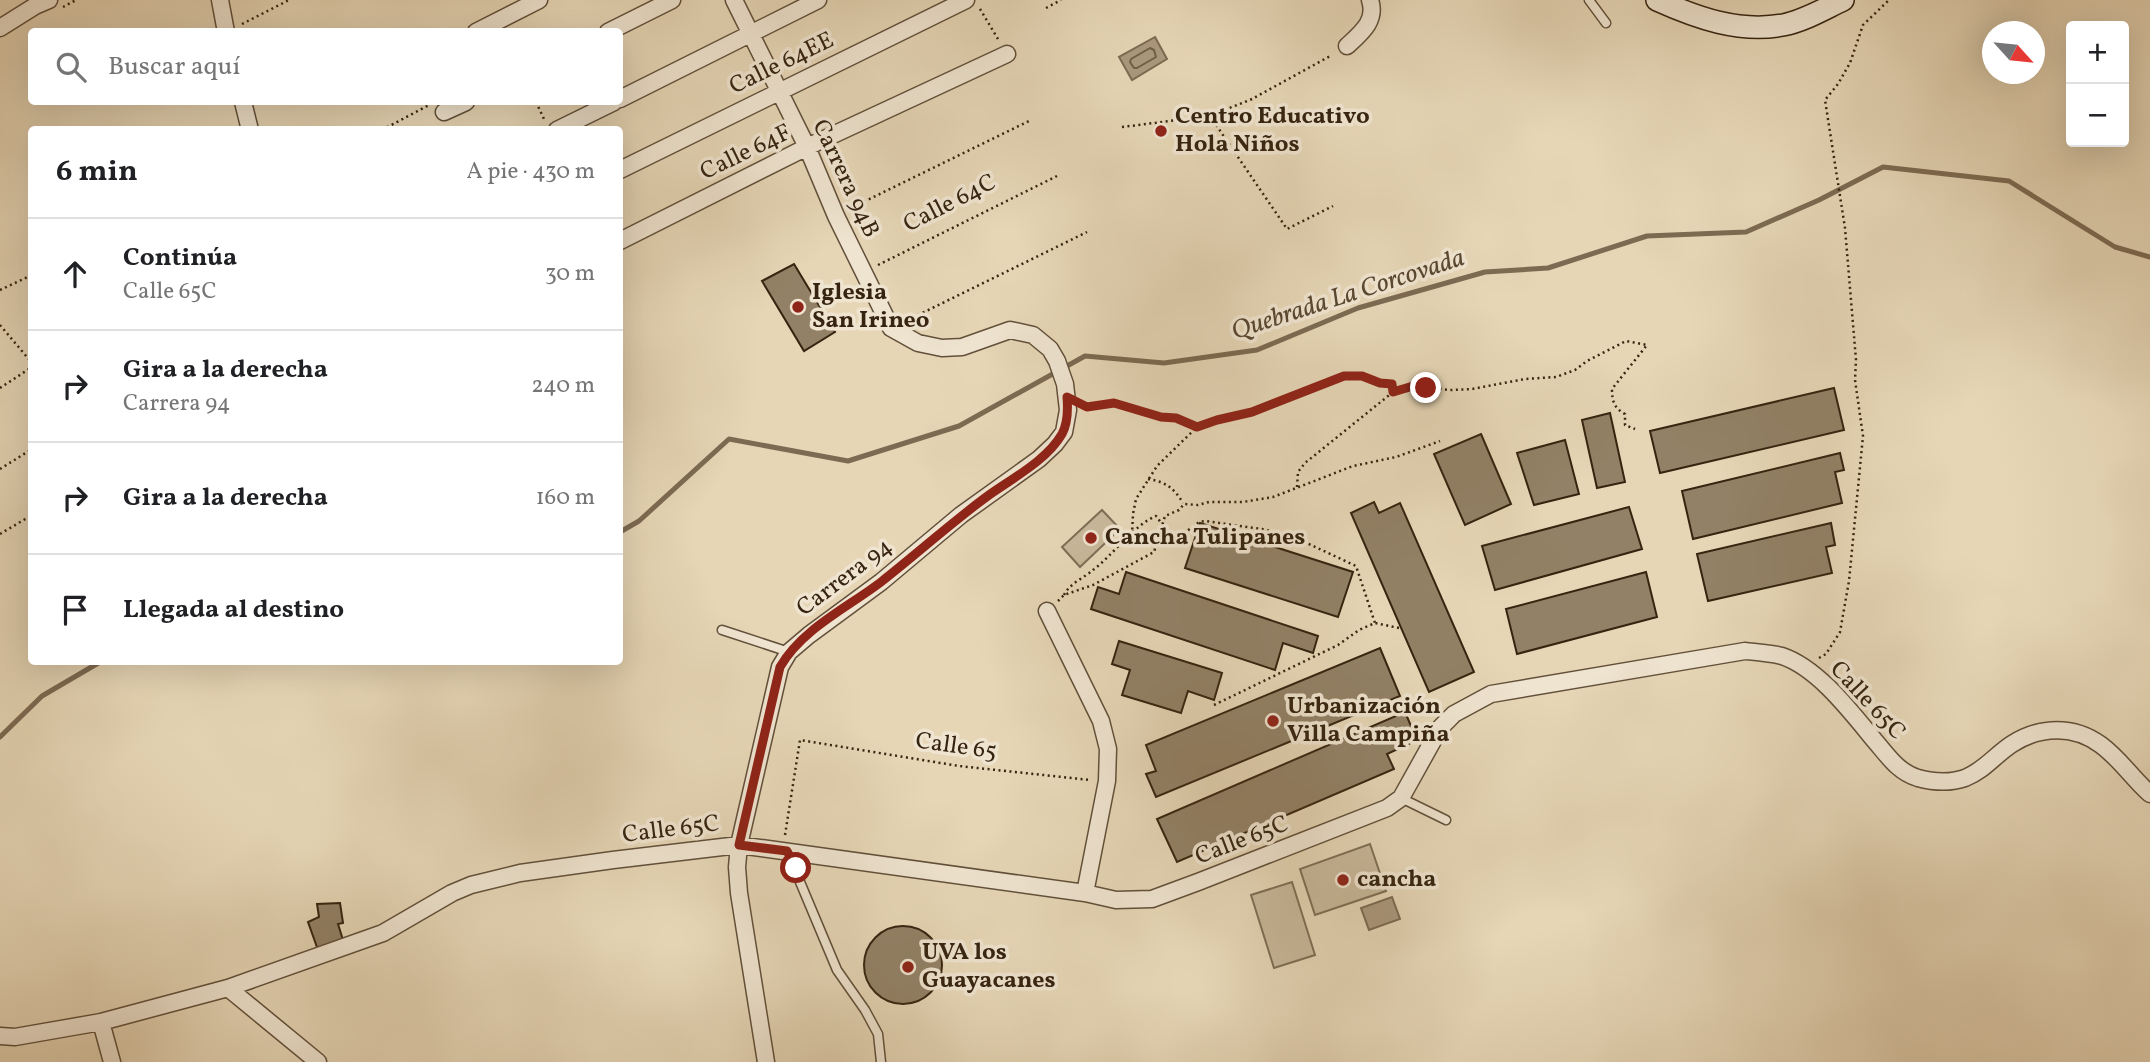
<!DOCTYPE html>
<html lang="es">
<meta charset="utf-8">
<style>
:root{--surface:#fff;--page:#f6f6f6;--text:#202124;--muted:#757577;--line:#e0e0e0}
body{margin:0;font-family:Vollkorn,serif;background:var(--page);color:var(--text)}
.controls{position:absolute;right:21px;top:21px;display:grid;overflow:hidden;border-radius:7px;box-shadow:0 7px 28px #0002}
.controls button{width:63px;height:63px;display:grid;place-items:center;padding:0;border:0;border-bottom:2px solid var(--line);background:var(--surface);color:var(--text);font:35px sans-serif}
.compass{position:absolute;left:1982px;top:21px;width:63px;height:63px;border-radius:50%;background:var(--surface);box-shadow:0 7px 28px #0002;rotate:117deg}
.stop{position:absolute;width:21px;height:21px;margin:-16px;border:5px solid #8f2418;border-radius:50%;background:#fff}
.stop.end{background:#8f2418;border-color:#fff;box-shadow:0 2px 7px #0008}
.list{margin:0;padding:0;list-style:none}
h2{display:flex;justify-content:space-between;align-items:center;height:91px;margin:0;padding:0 28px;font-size:30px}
h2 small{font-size:23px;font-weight:400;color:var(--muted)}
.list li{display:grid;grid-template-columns:46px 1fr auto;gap:21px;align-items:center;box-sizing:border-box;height:112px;padding:0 28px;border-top:2px solid var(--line)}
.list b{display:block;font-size:26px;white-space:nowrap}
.list p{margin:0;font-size:23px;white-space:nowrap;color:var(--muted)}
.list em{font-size:23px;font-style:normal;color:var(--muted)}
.icon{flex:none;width:38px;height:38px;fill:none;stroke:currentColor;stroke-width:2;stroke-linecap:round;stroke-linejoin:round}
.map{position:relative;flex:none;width:2150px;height:1062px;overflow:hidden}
.search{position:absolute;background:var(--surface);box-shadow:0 7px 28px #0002;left:28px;top:28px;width:595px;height:77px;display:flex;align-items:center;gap:18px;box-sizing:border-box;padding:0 24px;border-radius:7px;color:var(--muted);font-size:26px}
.panel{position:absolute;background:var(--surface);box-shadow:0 7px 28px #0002;left:28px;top:126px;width:595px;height:539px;border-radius:7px}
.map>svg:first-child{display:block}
.green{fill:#c8b89a;stroke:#7f6e55;stroke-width:2}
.water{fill:#aa997e;stroke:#7c6a52;stroke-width:2}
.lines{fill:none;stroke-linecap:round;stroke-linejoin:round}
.shore{stroke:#705e47;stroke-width:2}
.stream{stroke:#7c6a52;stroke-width:5}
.building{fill:#928166;stroke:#362410;stroke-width:2}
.lane-casing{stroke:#62503a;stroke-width:11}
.street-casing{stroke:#62503a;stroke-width:19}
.secondary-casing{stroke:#362410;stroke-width:24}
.path{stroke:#362410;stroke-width:2.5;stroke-dasharray:2 3.5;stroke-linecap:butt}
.lane{stroke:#efe4d0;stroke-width:8}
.street{stroke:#efe4d0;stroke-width:16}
.secondary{stroke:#efe4d0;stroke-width:21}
.route{stroke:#8f2418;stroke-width:9}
.poi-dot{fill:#8f2418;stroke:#efe4d0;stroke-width:2.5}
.labels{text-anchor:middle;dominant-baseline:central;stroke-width:7;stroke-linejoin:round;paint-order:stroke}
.street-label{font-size:24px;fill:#362410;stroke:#efe4d0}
.poi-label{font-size:24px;font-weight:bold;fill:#362410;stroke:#efe4d0;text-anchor:start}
.water-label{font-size:26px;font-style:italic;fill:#594731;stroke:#efe4d0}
</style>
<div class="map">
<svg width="2150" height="1062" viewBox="0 0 2150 1062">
<rect width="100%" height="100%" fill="#e6d6b6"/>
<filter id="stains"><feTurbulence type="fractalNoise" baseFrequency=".00286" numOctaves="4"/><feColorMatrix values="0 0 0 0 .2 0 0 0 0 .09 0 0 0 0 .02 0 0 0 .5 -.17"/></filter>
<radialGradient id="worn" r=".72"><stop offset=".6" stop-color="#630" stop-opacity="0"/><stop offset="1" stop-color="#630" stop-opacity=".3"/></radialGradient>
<path class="green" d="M1102 510 1120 529 1080 567 1062 547Z
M1370 844 1386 891 1315 915 1300 869Z
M1292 882 1315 955 1274 968 1251 895Z"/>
<path class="water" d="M1155 37 1167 59 1132 80 1119 57Z
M1392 897 1400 919 1369 930 1361 908Z"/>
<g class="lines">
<path class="shore" d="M1150 48 1154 50 1156 57 1137 68H1134L1130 62 1131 59Z"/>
<path class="stream" d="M620 532 639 521 729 439 848 461 959 426 1085 356 1164 363 1257 350 1358 308 1485 272 1548 268 1647 236 1746 232 1819 200 1883 167 2009 181 2115 247 2150 257
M0 737 42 696 100 662"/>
</g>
<path class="building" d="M794 264 835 332 804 351 762 281Z
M1834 388 1844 430 1660 473 1650 431Z
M1610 413 1625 482 1597 488 1582 420Z
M1481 434 1511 504 1465 525 1434 454Z
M1565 440 1579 494 1534 505 1517 453Z
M1840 453 1844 470 1835 472 1842 503 1693 539 1682 491Z
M1374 502 1379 513 1400 503 1474 672 1429 692 1351 513Z
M1629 507 1642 549 1495 590 1482 546Z
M1200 523 1353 572 1338 617 1185 568Z
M1831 523 1835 545 1826 547 1832 573 1708 601 1697 554Z
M1126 572 1318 636 1313 653 1283 643 1275 670 1091 609 1098 587 1119 594Z
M1646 572 1657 617 1517 654 1506 609Z
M1119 641 1222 673 1214 700 1188 691 1181 713 1122 695 1130 670 1112 664Z
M1380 648 1400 696 1156 797 1146 774 1156 771 1146 745Z
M1405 712 1417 740 1387 754 1394 769 1177 862 1157 819Z
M340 903 343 923 338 924 343 940 318 950 308 922 319 917 317 904Z
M864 965a39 39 0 1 1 78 0a39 39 0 1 1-78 0Z"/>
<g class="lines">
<defs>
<path id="lane" d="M1589 0 1606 23
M722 630 789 652
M1401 798 1446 820
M787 851 837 970 865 1010 878 1034 881 1062"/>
<path id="street" d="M220 0 226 32
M734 0 807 147 836 216 891 328 918 343 942 348 962 347 1010 330 1033 335 1050 349 1057 361 1065 384 1068 410 1064 432 1055 444 1039 459 961 515 881 582 809 635 789 652 780 667 739 845 737 867 739 893 766 1062
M0 28 35 6 49 0
M476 32 539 0
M608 32 672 0
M1347 46C1361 33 1377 21 1370 0
M620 99 818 0
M243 102 250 130
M444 112 466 102
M557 130 614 102
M620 170 966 0
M620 241 807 147 1007 54
M1047 611 1101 721 1108 749 1107 781 1085 893
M228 988 318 1062
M101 1022 112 1062
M0 1036 15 1037 101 1022 228 988 383 933 452 893 471 885 520 873 613 860 739 845 1085 893 1116 900 1152 899 1198 882 1387 808 1401 798 1440 728 1454 714 1491 694 1745 651C1757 652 1770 653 1782 656 1818 668 1851 712 1875 741 1888 756 1898 772 1918 778 1933 782 1951 783 1965 778 1985 770 1995 755 2012 744 2040 726 2074 725 2101 745 2120 759 2133 779 2150 794"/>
<path id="secondary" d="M1657 0C1697 18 1739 33 1783 25 1804 21 1824 9 1843 0"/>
</defs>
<use href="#lane" class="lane-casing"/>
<use href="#street" class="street-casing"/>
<use href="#secondary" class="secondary-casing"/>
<path class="path" d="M63 7 76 0
M1046 8 1061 0
M980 9 998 39
M242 24 289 0
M402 32 404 31
M536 102 545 121
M1210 116 1287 229 1333 206
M1122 127 1210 116 1252 99 1332 55
M382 130 429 105
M849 209 1029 121
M878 265 1057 176
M0 290 32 275
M908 320 1087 232
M0 325 32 363
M0 388 32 367
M1083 405 1087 407 1114 403 1161 417 1176 418 1197 427
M0 469 32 449
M1148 479C1166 482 1174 488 1183 503
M1297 487 1298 472 1305 463 1393 392 1413 386 1450 390 1472 389 1525 379 1556 377 1575 370 1587 361 1626 341 1647 345 1612 389C1612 401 1614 408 1625 414V425L1635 429
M0 534 32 515
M1132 535 1133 514 1136 499 1157 466 1197 427 1217 420 1252 412 1344 376H1362L1380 383 1392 384 1393 392
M1158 543 1182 535 1199 522 1205 521 1262 529 1296 538 1356 566 1375 623
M1064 595C1070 583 1084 578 1093 570 1113 555 1134 525 1156 516L1162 524
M1058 601 1064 595 1093 585 1154 552 1165 516 1179 510 1184 504 1198 505 1209 502H1243L1273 497 1353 466 1396 457 1440 441
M1819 658 1826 654 1840 632 1849 581 1863 436 1855 380 1856 360 1845 228 1825 100 1838 84 1850 63 1863 25 1889 0
M1214 705 1338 645 1359 630 1375 623 1399 628
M785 835 800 740 959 766 1090 780"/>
<use href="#lane" class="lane"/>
<use href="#street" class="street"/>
<use href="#secondary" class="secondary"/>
</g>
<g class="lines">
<path class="route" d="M796 868 787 851 739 845 780 667C802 629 847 608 881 582 918 553 952 522 989 495 1013 478 1047 460 1062 434 1068 423 1068 409 1067 397L1087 407 1114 403 1161 417 1176 418 1197 427 1217 420 1252 412 1344 376H1362L1380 383 1392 384 1393 392 1413 386 1426 388"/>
</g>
<g class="poi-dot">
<circle cx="1161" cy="131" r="7"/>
<circle cx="798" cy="307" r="7"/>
<circle cx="1091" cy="538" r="7"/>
<circle cx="1273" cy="721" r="7"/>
<circle cx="1343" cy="880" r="7"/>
<circle cx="908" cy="967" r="7"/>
</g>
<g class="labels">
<g class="street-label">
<text transform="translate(782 64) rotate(-26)">Calle 64EE</text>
<text transform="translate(746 153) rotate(-26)">Calle 64F</text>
<text transform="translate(845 179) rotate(65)">Carrera 94B</text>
<text transform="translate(950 204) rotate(-27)">Calle 64C</text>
<text transform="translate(845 578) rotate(-37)">Carrera 94</text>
<text transform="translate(1867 701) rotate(47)">Calle 65C</text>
<text transform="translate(956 747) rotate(8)">Calle 65</text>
<text transform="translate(671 830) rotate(-7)">Calle 65C</text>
<text transform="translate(1242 841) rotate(-21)">Calle 65C</text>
</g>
<g class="poi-label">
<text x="1175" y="117">Centro Educativo<tspan x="1175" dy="28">Hola Niños</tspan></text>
<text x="812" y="293">Iglesia<tspan x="812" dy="28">San Irineo</tspan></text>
<text x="1105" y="538">Cancha Tulipanes</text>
<text x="1287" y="707">Urbanización<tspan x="1287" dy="28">Villa Campiña</tspan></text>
<text x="1357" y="880">cancha</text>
<text x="922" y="953">UVA los<tspan x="922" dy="28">Guayacanes</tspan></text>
</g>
<g class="water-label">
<text transform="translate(1348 295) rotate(-18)">Quebrada La Corcovada</text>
</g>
</g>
<rect width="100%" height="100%" filter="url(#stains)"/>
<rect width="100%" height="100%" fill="url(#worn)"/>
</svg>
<div class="controls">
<button>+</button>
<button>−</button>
</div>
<svg class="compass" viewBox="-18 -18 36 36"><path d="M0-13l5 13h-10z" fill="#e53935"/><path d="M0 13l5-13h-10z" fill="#757577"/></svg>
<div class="stop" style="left:796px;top:868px"></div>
<div class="stop end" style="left:1426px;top:388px"></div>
<div class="search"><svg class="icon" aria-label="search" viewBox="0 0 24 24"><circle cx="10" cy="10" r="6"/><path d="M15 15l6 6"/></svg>Buscar aquí</div>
<section class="panel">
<h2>6 min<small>A pie · 430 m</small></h2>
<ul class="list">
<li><svg class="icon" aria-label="ahead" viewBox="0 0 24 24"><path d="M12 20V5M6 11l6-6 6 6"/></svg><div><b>Continúa</b><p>Calle 65C</p></div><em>30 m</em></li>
<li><svg class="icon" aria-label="right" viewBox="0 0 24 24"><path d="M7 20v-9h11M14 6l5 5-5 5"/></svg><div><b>Gira a la derecha</b><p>Carrera 94</p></div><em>240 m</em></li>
<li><svg class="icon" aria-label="right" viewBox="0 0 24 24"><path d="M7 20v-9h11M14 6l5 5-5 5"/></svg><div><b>Gira a la derecha</b></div><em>160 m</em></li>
<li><svg class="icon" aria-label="arrive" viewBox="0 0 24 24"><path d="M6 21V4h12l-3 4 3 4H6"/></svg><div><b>Llegada al destino</b></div></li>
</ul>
</section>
</div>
